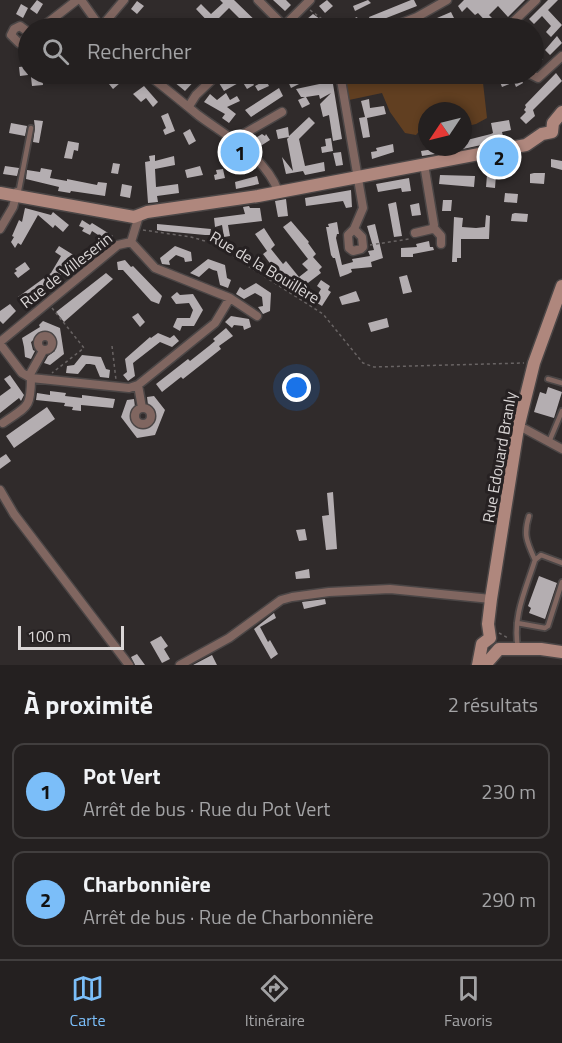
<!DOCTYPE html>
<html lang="fr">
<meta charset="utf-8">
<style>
:root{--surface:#242020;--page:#302d2d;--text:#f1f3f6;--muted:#a3a3a5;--line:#413e3e;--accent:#7bbef9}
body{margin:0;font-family:"Titillium Web",sans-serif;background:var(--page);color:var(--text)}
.compass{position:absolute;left:418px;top:102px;width:54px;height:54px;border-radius:50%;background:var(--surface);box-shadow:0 3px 9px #0003;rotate:235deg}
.scale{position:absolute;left:18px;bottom:15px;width:106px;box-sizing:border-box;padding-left:6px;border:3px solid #dad6d6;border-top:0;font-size:16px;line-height:21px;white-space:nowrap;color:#dad6d6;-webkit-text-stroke:4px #262122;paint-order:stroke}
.you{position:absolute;left:297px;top:388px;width:21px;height:21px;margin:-15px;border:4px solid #fff;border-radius:50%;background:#1a73e8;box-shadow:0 0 0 9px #1a73e833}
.badge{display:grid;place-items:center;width:39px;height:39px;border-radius:50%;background:var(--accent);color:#111;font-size:20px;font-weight:700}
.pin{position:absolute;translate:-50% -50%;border:3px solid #fff;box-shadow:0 2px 6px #0006}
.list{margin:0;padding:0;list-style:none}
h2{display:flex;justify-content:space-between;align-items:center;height:78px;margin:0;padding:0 24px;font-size:26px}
h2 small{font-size:20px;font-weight:400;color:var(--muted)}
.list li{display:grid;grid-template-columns:39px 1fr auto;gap:18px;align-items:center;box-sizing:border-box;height:96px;margin:0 12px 12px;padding:0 12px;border:2px solid var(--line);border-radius:12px}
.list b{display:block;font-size:22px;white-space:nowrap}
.list p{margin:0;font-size:20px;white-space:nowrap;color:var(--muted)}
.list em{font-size:20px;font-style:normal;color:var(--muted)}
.icon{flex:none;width:33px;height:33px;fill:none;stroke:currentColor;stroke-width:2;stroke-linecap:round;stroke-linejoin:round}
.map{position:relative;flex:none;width:562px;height:665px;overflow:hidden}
.search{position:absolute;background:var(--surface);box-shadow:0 3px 9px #0003;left:18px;right:18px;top:18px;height:66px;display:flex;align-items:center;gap:15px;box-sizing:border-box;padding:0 21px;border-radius:33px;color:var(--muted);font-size:22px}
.sheet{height:294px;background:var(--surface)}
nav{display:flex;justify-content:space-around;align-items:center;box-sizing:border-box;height:84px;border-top:2px solid var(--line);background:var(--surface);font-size:16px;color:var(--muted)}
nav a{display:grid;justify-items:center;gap:3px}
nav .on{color:var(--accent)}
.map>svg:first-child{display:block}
.green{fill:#613f21}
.building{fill:#b4aeb1}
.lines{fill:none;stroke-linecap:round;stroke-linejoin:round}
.lane-casing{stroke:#4b4646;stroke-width:8}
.street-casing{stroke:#4b4646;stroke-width:11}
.secondary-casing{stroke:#4b4646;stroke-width:15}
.path{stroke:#696464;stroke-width:1.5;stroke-dasharray:3 3;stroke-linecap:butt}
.lane{stroke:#806660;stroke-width:4.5}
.street{stroke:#806660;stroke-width:8}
.secondary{stroke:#af877d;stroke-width:12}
.labels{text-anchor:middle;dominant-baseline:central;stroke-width:6;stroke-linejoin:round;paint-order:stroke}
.street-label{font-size:16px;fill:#dad6d6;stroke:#262122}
</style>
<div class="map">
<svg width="562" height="665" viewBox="0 0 562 665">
<rect width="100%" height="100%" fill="#302b2b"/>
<path class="green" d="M344 74H482L487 118 476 124 463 127V111H427V122L416 135 405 133 390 112 382 93 349 100Z"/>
<path class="building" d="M37 0 43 4 37 14 30 9Z
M220 0H234L263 28H241L245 24 229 8 218 19 224 25 220 28H214L196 9 201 4 211 14 223 3Z
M273 0H286L291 5 285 11Z
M327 0 333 6 325 13 319 6Z
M368 0 371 3 355 11 353 6Z
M411 0H414L417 6 371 24 369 17Z
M464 0H525L508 17 498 6 489 15 500 26 497 28H492L478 13 475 15 467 7 462 12 458 6Z
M548 0H558L548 10 562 25 551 37 546 32 551 26 542 16 534 24 529 19Z
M137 1 144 6 137 14 131 9Z
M21 4 28 8 23 18 16 14Z
M451 12 456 22 447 26 449 28H425L423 24Z
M313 14 320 19 309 28H305L301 24Z
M357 17 360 24 348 28 346 22Z
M557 36 562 43 550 55 545 50Z
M534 49 543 59 538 64 534 59Z
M28 66V75L20 76 19 67Z
M556 73 562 81 533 110 535 116 526 124 520 118 526 112 524 110 526 107 525 105Z
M101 74H113L120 83 113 89Z
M168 74H178L177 75 184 81 191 74H201L185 91 168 77 170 75Z
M236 74H247L254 85 247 89 242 81 224 91 219 83Z
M291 74H294L299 84 291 88 286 77Z
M321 74H329L331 84H333L342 139 333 141 329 115 323 117 320 104 331 93 320 99 319 95 306 97 310 104 302 108 298 100 305 97H301L296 89 324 83Z
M504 74H519L523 83 516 87 514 82 502 87 498 77Z
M42 76 43 85 32 86 31 77Z
M266 80 269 86 258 91 255 86Z
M144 86 158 102 153 107 146 98 141 102 133 94Z
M279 88 283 96 251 117 245 110Z
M226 93 230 100 237 96 240 101 227 107 236 114 229 123 222 118 225 114 204 102 210 94 217 100Z
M369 99 370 108 384 106 386 114 367 118 370 137 363 138 359 118 365 117 361 101Z
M168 113 175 131 165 135 163 130 166 128 161 116Z
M309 117 315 123 299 139 305 166 324 162 325 171 305 175 303 171 286 174 282 157 293 171 287 139 289 137 278 139 276 130 288 127 289 136Z
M34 120 43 121 39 143 33 142 35 128Z
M509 120 511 130 502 132 504 140 463 149V141L491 134 493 133 491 123Z
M11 123 27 126 25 136 9 133Z
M190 129 196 141 189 145 183 133Z
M262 134 265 136 266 134 270 140 259 147 254 139Z
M331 138 333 151 322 153 321 147 326 146 325 139Z
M68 141 79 143 78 151 74 150 72 159 64 158Z
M393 144 394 152 372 159 371 152 377 151 376 148Z
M447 147 448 152 422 156 421 151Z
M341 152 343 165 336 166 333 153Z
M155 155V161L174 156 175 165 155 169 156 187 178 184 179 193 157 196 158 202 148 203 145 162 150 161 149 156Z
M551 159 562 161V170L551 167Z
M113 163 120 164 118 174 111 173Z
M5 166 19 168 17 176 3 174Z
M200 166 203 175 187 178 185 170Z
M41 168 52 170 50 178 67 181V179L97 185 98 182 107 183 105 196 71 191 70 193 58 191 59 187 26 179 27 170 40 172Z
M223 169 225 178 215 180 214 175 217 174 216 170Z
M534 173H545L544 184 530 183V174Z
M440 175 475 176 474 187 439 184Z
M487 175H496L495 188 486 187Z
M257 176 259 184 236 189 235 182Z
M409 178 411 191 402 192 401 188 378 192 376 184Z
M122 184 132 186 130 198 120 196Z
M351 190 352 207 346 208 343 201 306 206 305 198Z
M505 193 518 194 517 203 504 202Z
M286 199 288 216 278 217 275 201Z
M443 200H452L451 211H442Z
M396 202 402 236 394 237 388 204Z
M419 203 421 215 412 216 410 205Z
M249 206 250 208H260L262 221 228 225 230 236 224 237 222 225 215 227 214 218 245 214 243 207Z
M25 208 51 215 53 212 69 225 63 232 55 225 53 228 38 215 21 245 18 243 15 248 11 242 14 237 12 236 19 220 22 222Z
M515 213 528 214 527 222 511 221 512 214Z
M486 215 490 216 489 239H461V258H457V262H452L454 217 463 218 462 227 476 228 485 227Z
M82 220 90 225 92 223 113 236 109 242 92 231 90 235 82 231 84 228 79 226Z
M291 221 309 242 308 243 316 254 313 257 322 267 319 270 321 273 300 289 294 281 290 284 282 273 280 274 276 269 275 270 263 254 267 251 255 234 264 228 275 245 271 249 283 264 286 261 299 277 308 270 302 264 308 259 283 227Z
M337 222 339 234H337L336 238 342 265 353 262 352 259 370 256 368 251 374 250 367 226 375 224 383 258 371 262 372 267 351 269 352 272 348 274 340 277 335 258H333L331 255 326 227H329L328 224Z
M157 224 179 226 211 229 210 235H205L163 231 157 230Z
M429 241 430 247H433L434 250 413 254V257H401V248L417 247 416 244Z
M59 246 80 259 75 268 67 264 60 276 62 277 51 286 52 287 22 303 18 297 51 273 61 256 55 252Z
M175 246 191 252 192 261 185 262 184 258 176 255 169 261 170 265 162 264 160 258Z
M208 259 225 265 227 278 231 280 228 288 220 285 217 271 213 270 209 268 199 277 190 273Z
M125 260 131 267 133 266 162 296 159 304 151 301 123 270H118L117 262Z
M25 262 30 269 18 278 14 273 17 271 15 269Z
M106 273 113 279 64 322 56 312Z
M407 275 412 292 403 294 399 277Z
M321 280 330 286 328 290 331 292 322 306 314 301 321 289 317 286Z
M256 283 271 293 270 311 263 314 258 307 263 306 262 297 255 293 244 299 236 294 240 287 244 290Z
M356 291 360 301 342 305 339 297Z
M177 292 180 295 193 294 203 310 194 326H182L180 331 173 327 177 318H190L193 310 189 303 176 304 171 297Z
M10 304 16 311 3 324 0 321V311Z
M138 313 145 322 140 327 132 317Z
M231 316 249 319 251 327 244 330 243 326 234 325 232 328 225 322Z
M387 318 389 327 371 332 368 323Z
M43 321 60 328 64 354 50 365 44 363 48 356 55 351 53 334 45 331 31 342 33 350 35 351 31 359 25 357 24 347 22 338 40 327 39 325Z
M226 328 233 336 219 346 221 349 183 379 181 377 162 392 156 384 188 359 190 361 209 346 215 341 213 339Z
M158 333 170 338 174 335 179 341 172 347 160 342 133 363 135 376 128 381 123 375 127 372 125 359 150 337 151 338Z
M82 355 101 357 106 369 110 370 109 378 100 377 95 365 90 364H86L78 374 66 373 67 366 74 365Z
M10 375 24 395 21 401 19 398 0 413V396L11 388 4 379Z
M548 387 562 392 554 418 534 412 540 392 546 394Z
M50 391 66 393 65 396 74 397 82 398V395L115 399 113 408 81 405V411L72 410 73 407 64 406 65 403 36 400 37 393 50 395Z
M154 396 165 410 155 435 137 438 121 417 127 400 134 399 135 407 133 408 130 416 141 429 145 428H149L155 412 150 405H148L147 397Z
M47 407 55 419 14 448 6 436Z
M6 454 11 461 0 469V458Z
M333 492 337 549 326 550 322 516 329 515 327 493Z
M305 529 307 540 299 541 296 530Z
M309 569 310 578 296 579 295 572Z
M539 576 557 583 545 619 529 613 531 608 528 606Z
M325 599 326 604 304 609 302 602Z
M274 613 276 618 260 627 268 642 270 640 278 654 271 659 254 629Z
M161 636 168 646 164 649 170 659 162 663 150 642Z
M137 654 145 665H135L131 657Z
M212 655 217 665H193Z"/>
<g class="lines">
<defs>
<path id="lane" d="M18 195 31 128
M548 379 562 383
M549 442 562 411
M529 516C523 535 527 542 535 560
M517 623 545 628 548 626 562 582
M518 648C512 617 526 589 535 560L541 555 562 563"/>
<path id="street" d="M81 0 101 28
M258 0 284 26
M101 27 124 0
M41 28 77 0
M282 28 310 0
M389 28 417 17 447 0
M510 28 511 24 536 0
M28 32 20 26 14 29 11 35 19 43 28 38
M147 74C164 87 181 101 198 115 226 136 265 156 278 191
M340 74 363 208 354 229 348 235 349 248 353 251 361 249 363 247 362 237 354 229
M530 74 538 78 562 56
M189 106 196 95 218 74
M236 142 242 135 282 112
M433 227 441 236V244
M0 229 13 207 17 192
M415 233 432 229 434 225 424 164
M131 242 139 216
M230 298 257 316
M38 343a7 7 0 1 1 14 0a7 7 0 1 1-14 0Z
M0 342 118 245 131 242
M0 344 22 373 31 378 129 388 138 385 215 323 230 298 155 268 131 242
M29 376 43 351
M138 385 142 408
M135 416a8 8 0 1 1 16 0a8 8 0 1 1-16 0Z
M3 423C27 406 31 409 31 378
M518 428 525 429 562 449
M0 490 14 514 129 665
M180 665 229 638 281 600 292 597 329 592 390 589 491 599"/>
<path id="secondary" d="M552 132 553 123 562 112
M0 193 134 217 147 212 258 196 526 145 542 134 552 132
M490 638 488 624 491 599 518 428 534 363 562 286
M499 649H541L562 652
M478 665 482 644 490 638
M485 665 499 649"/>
</defs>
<use href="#lane" class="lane-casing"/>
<use href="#street" class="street-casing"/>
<use href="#secondary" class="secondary-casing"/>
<path class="path" d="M310 10 334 28
M143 230 191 237 212 243 323 314 363 363 374 367 524 363
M370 245 409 239
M52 308 84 348 52 373
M112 346 116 380
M499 633 508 638"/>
<use href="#lane" class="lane"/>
<use href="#street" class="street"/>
<use href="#secondary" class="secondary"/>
</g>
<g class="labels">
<g class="street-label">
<text transform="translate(265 267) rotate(31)">Rue de la Bouillère</text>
<text transform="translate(66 270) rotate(-38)">Rue de Villeserin</text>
<text transform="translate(499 457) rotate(-80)">Rue Edouard Branly</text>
</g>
</g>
</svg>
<svg class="compass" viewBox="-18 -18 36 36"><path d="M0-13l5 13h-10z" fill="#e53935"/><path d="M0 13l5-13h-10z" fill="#a3a3a5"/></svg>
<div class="scale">100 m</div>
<div class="you"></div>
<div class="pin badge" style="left:240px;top:152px">1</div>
<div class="pin badge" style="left:499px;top:157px">2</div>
<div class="search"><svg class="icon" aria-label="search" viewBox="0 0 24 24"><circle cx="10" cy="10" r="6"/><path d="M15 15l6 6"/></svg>Rechercher</div>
</div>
<section class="sheet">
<h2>À proximité<small>2 résultats</small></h2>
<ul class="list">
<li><span class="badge">1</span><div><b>Pot Vert</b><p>Arrêt de bus · Rue du Pot Vert</p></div><em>230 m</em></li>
<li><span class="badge">2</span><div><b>Charbonnière</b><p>Arrêt de bus · Rue de Charbonnière</p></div><em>290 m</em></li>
</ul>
</section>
<nav>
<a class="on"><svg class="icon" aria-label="map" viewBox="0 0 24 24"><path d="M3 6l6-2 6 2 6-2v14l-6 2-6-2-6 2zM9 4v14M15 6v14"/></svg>Carte</a>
<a><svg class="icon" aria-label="directions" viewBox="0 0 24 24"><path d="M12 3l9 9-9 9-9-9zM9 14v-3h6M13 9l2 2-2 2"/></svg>Itinéraire</a>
<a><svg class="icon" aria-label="saved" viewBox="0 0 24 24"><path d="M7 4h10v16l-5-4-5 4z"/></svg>Favoris</a>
</nav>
